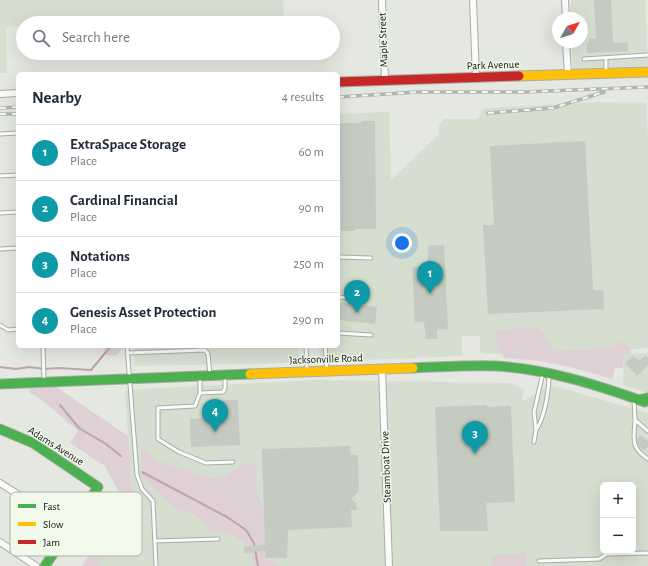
<!DOCTYPE html>
<meta charset="utf-8">
<style>
:root{--surface:#fff;--page:#f6f6f7;--text:#1f2937;--muted:#747a83;--line:#e0e1e3;--accent:#5c6059}
body{margin:0;font-family:"Alegreya Sans",sans-serif;background:var(--page);color:var(--text)}
.controls{position:absolute;right:12px;bottom:12px;display:grid;overflow:hidden;border-radius:6px;box-shadow:0 4px 16px #0002}
.controls button{width:36px;height:36px;display:grid;place-items:center;padding:0;border:0;border-bottom:1px solid var(--line);background:var(--surface);color:var(--text);font:20px sans-serif}
.compass{position:absolute;left:552px;top:12px;width:36px;height:36px;border-radius:50%;background:var(--surface);box-shadow:0 4px 16px #0002;rotate:51deg}
.you{position:absolute;left:402px;top:243px;width:14px;height:14px;margin:-10px;border:3px solid #fff;border-radius:50%;background:#1a73e8;box-shadow:0 0 0 6px #1a73e833}
.badge{display:grid;place-items:center;width:26px;height:26px;border-radius:50%;background:var(--accent);color:#fff;font-size:13px;font-weight:700}
.pin{position:absolute;translate:-50% -33px;filter:drop-shadow(0 1px 2px #0008)}
.pin::after{content:'';position:absolute;top:21px;width:14px;height:12px;background:inherit;clip-path:polygon(0 0,100% 0,50% 100%)}
.list{margin:0;padding:0;list-style:none}
h2{display:flex;justify-content:space-between;align-items:center;height:52px;margin:0;padding:0 16px;font-size:17px}
h2 small{font-size:13px;font-weight:400;color:var(--muted)}
.list li{display:grid;grid-template-columns:26px 1fr auto;gap:12px;align-items:center;box-sizing:border-box;height:56px;padding:0 16px;border-top:1px solid var(--line)}
.list b{display:block;font-size:15px;white-space:nowrap}
.list p{margin:0;font-size:13px;white-space:nowrap;color:var(--muted)}
.list em{font-size:13px;font-style:normal;color:var(--muted)}
.icon{flex:none;width:22px;height:22px;fill:none;stroke:currentColor;stroke-width:2;stroke-linecap:round;stroke-linejoin:round}
.map{position:relative;flex:none;width:648px;height:566px;overflow:hidden}
.search{position:absolute;background:var(--surface);box-shadow:0 4px 16px #0002;left:16px;top:16px;width:324px;height:44px;display:flex;align-items:center;gap:10px;box-sizing:border-box;padding:0 14px;border-radius:22px;color:var(--muted);font-size:15px}
.panel{position:absolute;background:var(--surface);box-shadow:0 4px 16px #0002;left:16px;top:72px;width:324px;height:276px;border-radius:6px}
.map>svg:first-child{display:block}
.built{fill:#d6decf;fill-rule:evenodd}
.green{fill:#ded0d4}
.lines{fill:none;stroke-linecap:round;stroke-linejoin:round}
.stream{stroke:#bea3b0;stroke-width:2}
.building{fill:#c5cbc0}
.lane-casing{stroke:#aaada7;stroke-width:5}
.street-casing{stroke:#aaada7;stroke-width:8}
.fast-casing{stroke:#aaada7;stroke-width:11}
.slow-casing{stroke:#aaada7;stroke-width:11}
.jam-casing{stroke:#aaada7;stroke-width:11}
.lane{stroke:#fbfcfa;stroke-width:3}
.street{stroke:#fbfcfa;stroke-width:6}
.fast{stroke:#4caf50;stroke-width:9}
.slow{stroke:#ffc107;stroke-width:9}
.jam{stroke:#c62828;stroke-width:9}
.rail-casing{stroke:#b4b5b3;stroke-width:3.5}
.rail{stroke:#f1f9ea;stroke-width:2;stroke-dasharray:6;stroke-linecap:butt}
.labels{text-anchor:middle;dominant-baseline:central;stroke-width:3;stroke-linejoin:round;paint-order:stroke}
.street-label{font-size:11px;fill:#131611;stroke:#f1f9ea}
.key{fill:#f1f9ea;stroke:#aeb5a9;stroke-width:1}
.key-label{font-size:11px;fill:#131611}
</style>
<div class="map">
<svg width="648" height="566" viewBox="0 0 648 566">
<rect width="100%" height="100%" fill="#e4e8e0"/>
<path class="built" d="M0 0H283L284 23H23V26L6 27 7 73H0Z
M571 0H645L648 66 573 69 572 42H582V18H571Z
M603 102 646 103 648 141V348L616 351 483 354 480 352V336H462V356L389 359 320 361 319 346H338V114L389 112 391 180 439 134V125L444 119H477L484 108Z
M134 346H298L299 363 134 366Z
M648 353V393L623 385 624 354Z
M314 380 510 383 524 390 522 402 548 386H554L648 413V566H98L140 499 131 486 125 390ZM603 485H633V551H603Z"/>
<path class="green" d="M539 327 554 351 614 348 621 341 631 348 630 354H624L623 368H615L612 379 574 368 541 361 504 358 496 342 497 330Z
M107 346H125L116 356 107 355 103 351Z
M56 387 128 436 131 486 140 499 98 566H82L123 500 105 466 70 443 78 431 43 401 29 392 30 388Z
M141 447 155 460 198 474 214 478 226 476 244 464 256 465 255 490 264 509 265 545 244 547V542L230 533 210 531 206 523 193 514 178 510 142 477Z
M266 551V558L272 562 281 566H254L251 552Z
M526 553V566H493L492 555Z"/>
<g class="lines">
<path class="stream" d="M0 367 16 369 29 367 45 369 59 368 91 370 111 346
M60 405 79 428 106 444 121 456
M142 472 227 517 246 530 254 543 258 566"/>
</g>
<path class="building" d="M594 0H611L613 43 628 42V51L587 53V43H589V39H596Z
M361 121H375L376 229H355V231H341L339 123H361Z
M585 141 593 290H603L604 309 488 314 483 225H494L490 146Z
M444 245 448 329 437 330V339H426L424 322H415L412 267 428 266V246Z
M338 302 377 307 375 324 338 320Z
M646 355 648 358V365L637 376 625 363 633 356 639 361Z
M238 400 240 445 191 447 190 419 206 418 205 401Z
M487 405V407L511 406 515 502 486 503 488 531H440L435 407Z
M641 435 648 441V446L644 451 638 445 637 442V439Z
M350 446 351 455H358L359 491 351 499 356 503 357 510H351L352 527 288 530 287 558H266V551L244 553V547L265 545 262 449Z"/>
<g class="lines">
<defs>
<path id="lane" d="M584 59 648 55
M606 72V58
M0 134 18 133
M0 176 18 175
M0 213 18 212
M0 249 18 248
M338 257 371 258
M338 297 361 299
M0 325 8 330 18 329
M338 333 371 335
M43 346 44 382
M127 346 137 475 142 489 153 501 156 566
M306 346 307 370
M325 346 327 370
M127 353 205 350 208 354 210 375
M200 378V393L195 406 158 408V439L179 452 206 463 233 462
M200 393 223 392 225 388V377
M634 399 635 420 648 431
M635 420C634 440 630 447 648 459
M536 430C545 417 549 390 549 374
M534 442 536 430 534 412 543 373
M155 541 218 539
M539 561 599 559 607 554 648 553"/>
<path id="street" d="M382 0 385 81
M473 0 476 77
M565 0 566 18
M566 42 568 74
M0 94 18 93
M382 369 389 566
M0 483 71 528
M0 542 36 566"/>
<path id="fast" d="M413 368C441 367 469 365 496 366 548 369 597 385 645 402
M0 384 250 374
M638 400 648 398
M0 429 33 443 98 487 45 566"/>
<path id="slow" d="M519 76 648 72
M250 374 413 368"/>
<path id="jam" d="M338 82 519 76"/>
</defs>
<use href="#lane" class="lane-casing"/>
<use href="#street" class="street-casing"/>
<use href="#fast" class="fast-casing"/>
<use href="#slow" class="slow-casing"/>
<use href="#jam" class="jam-casing"/>
<use href="#lane" class="lane"/>
<use href="#street" class="street"/>
<use href="#fast" class="fast"/>
<use href="#slow" class="slow"/>
<use href="#jam" class="jam"/>
<defs>
<path id="rail" d="M338 97 418 92H524L648 87
M0 108 18 107
M488 113 553 108 604 92
M0 114H18"/>
</defs>
<use href="#rail" class="rail-casing"/>
<use href="#rail" class="rail"/>
</g>
<g class="labels">
<g class="street-label">
<text transform="translate(383 40) rotate(-92)">Maple Street</text>
<text transform="translate(493 65) rotate(-2)">Park Avenue</text>
<text transform="translate(326 359) rotate(-2)">Jacksonville Road</text>
<text transform="translate(56 446) rotate(32)">Adams Avenue</text>
<text transform="translate(386 467) rotate(-92)">Steamboat Drive</text>
</g>
</g>
<rect x="10" y="492" width="132" height="64" rx="6" class="key"/>
<rect x="18" y="504" width="18" height="4" fill="#4caf50"/>
<rect x="18" y="522" width="18" height="4" fill="#ffc107"/>
<rect x="18" y="540" width="18" height="4" fill="#c62828"/>
<g class="key-label">
<text x="43" y="510">Fast</text>
<text x="43" y="528">Slow</text>
<text x="43" y="546">Jam</text>
</g>
</svg>
<div class="controls">
<button>+</button>
<button>−</button>
</div>
<svg class="compass" viewBox="-18 -18 36 36"><path d="M0-13l5 13h-10z" fill="#e53935"/><path d="M0 13l5-13h-10z" fill="#747a83"/></svg>
<div class="you"></div>
<div class="pin badge" style="left:430px;top:294px;background:#0f9aa8">1</div>
<div class="pin badge" style="left:357px;top:313px;background:#0f9aa8">2</div>
<div class="pin badge" style="left:475px;top:454px;background:#0f9aa8">3</div>
<div class="pin badge" style="left:215px;top:432px;background:#0f9aa8">4</div>
<div class="search"><svg class="icon" aria-label="search" viewBox="0 0 24 24"><circle cx="10" cy="10" r="6"/><path d="M15 15l6 6"/></svg>Search here</div>
<section class="panel">
<h2>Nearby<small>4 results</small></h2>
<ul class="list">
<li><span class="badge" style="background:#0f9aa8">1</span><div><b>ExtraSpace Storage</b><p>Place</p></div><em>60 m</em></li>
<li><span class="badge" style="background:#0f9aa8">2</span><div><b>Cardinal Financial</b><p>Place</p></div><em>90 m</em></li>
<li><span class="badge" style="background:#0f9aa8">3</span><div><b>Notations</b><p>Place</p></div><em>250 m</em></li>
<li><span class="badge" style="background:#0f9aa8">4</span><div><b>Genesis Asset Protection</b><p>Place</p></div><em>290 m</em></li>
</ul>
</section>
</div>
